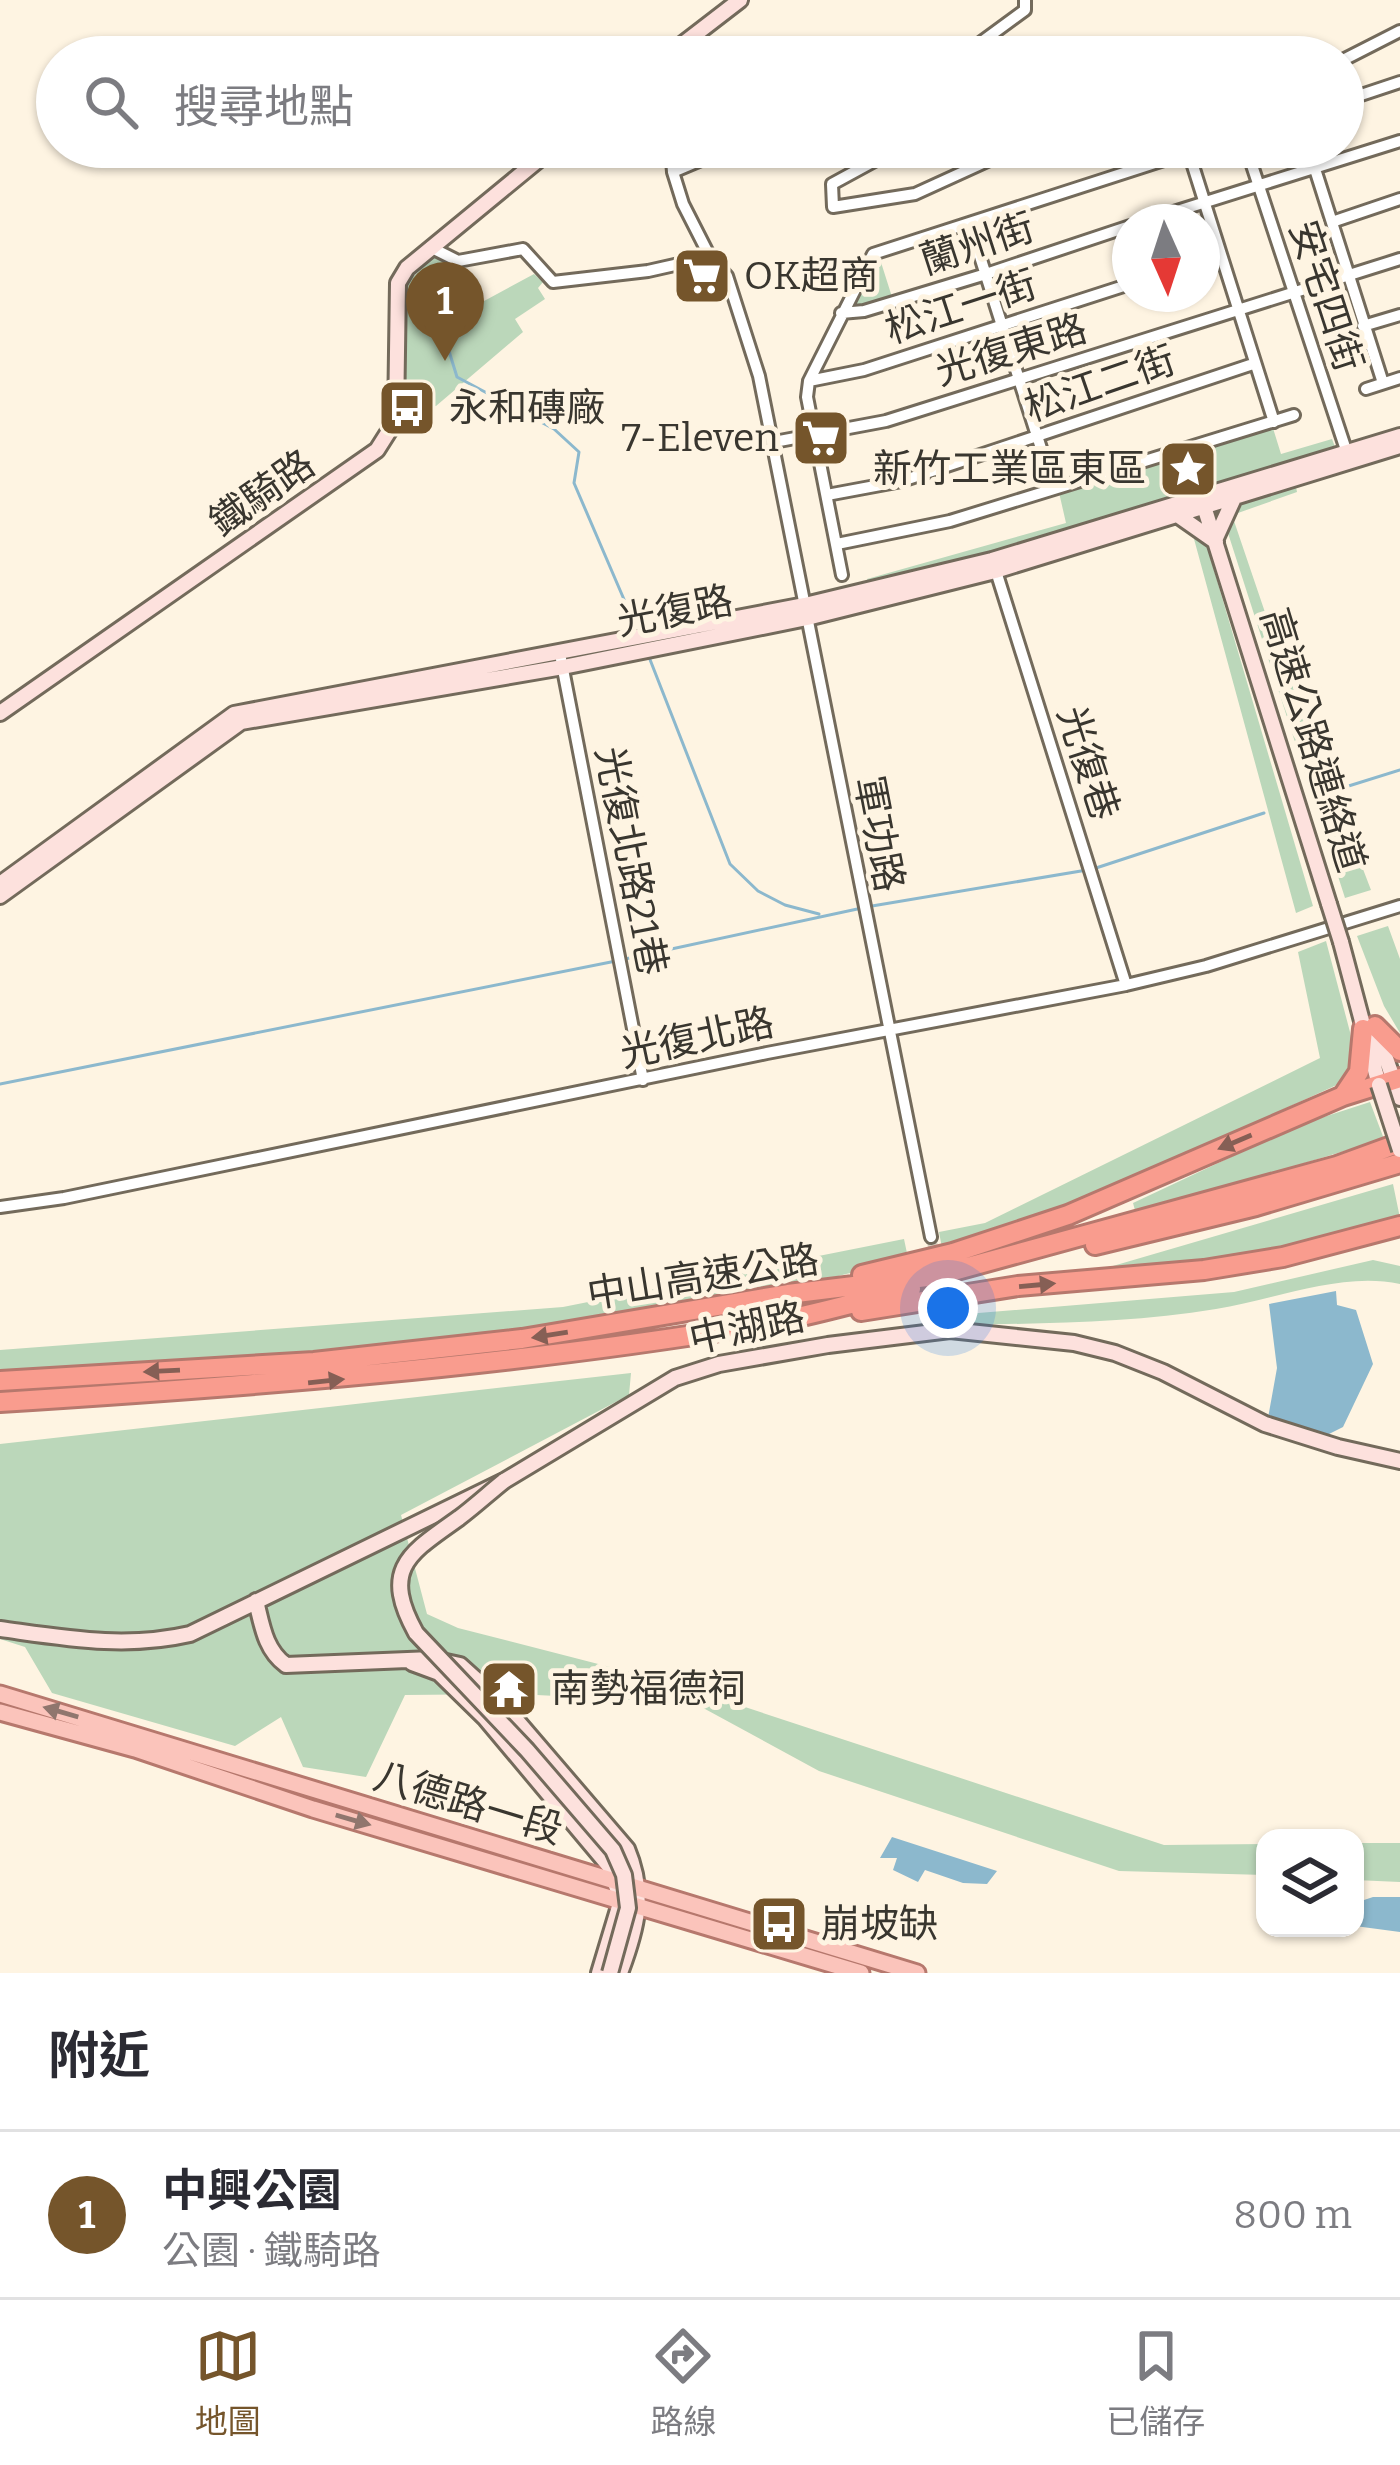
<!DOCTYPE html>
<html lang="zh-TW">
<meta charset="utf-8">
<style>
:root{--surface:#fff;--page:#f2f2f3;--text:#2b2b33;--muted:#7c7c81;--line:#e1e1e2;--accent:#75552b}
body{margin:0;font-family:Bitter,"Noto Sans TC",serif;background:var(--page);color:var(--text)}
.controls{position:absolute;right:36px;bottom:36px;display:grid;overflow:hidden;border-radius:24px;box-shadow:0 3px 9px #0004}
.controls button{width:108px;height:108px;display:grid;place-items:center;padding:0;border:0;border-bottom:3px solid var(--line);background:var(--surface);color:var(--text);font:60px sans-serif}
.compass{position:absolute;left:1112px;top:204px;width:108px;height:108px;border-radius:50%;background:var(--surface);box-shadow:0 3px 9px #0004;rotate:177deg}
.you{position:absolute;left:948px;top:1308px;width:42px;height:42px;margin:-30px;border:9px solid #fff;border-radius:50%;background:#1a73e8;box-shadow:0 0 0 18px #1a73e833}
.badge{display:grid;place-items:center;width:78px;height:78px;border-radius:50%;background:var(--accent);color:#fff;font-size:39px;font-weight:700}
.pin{position:absolute;translate:-50% -99px;filter:drop-shadow(0 3px 6px #0008)}
.pin::after{content:'';position:absolute;top:63px;width:42px;height:36px;background:inherit;clip-path:polygon(0 0,100% 0,50% 100%)}
.list{margin:0;padding:0;list-style:none}
h2{display:flex;justify-content:space-between;align-items:center;height:156px;margin:0;padding:0 48px;font-size:51px}
h2 small{font-size:39px;font-weight:400;color:var(--muted)}
.list li{display:grid;grid-template-columns:78px 1fr auto;gap:36px;align-items:center;box-sizing:border-box;height:168px;padding:0 48px;border-top:3px solid var(--line)}
.list b{display:block;font-size:45px;white-space:nowrap}
.list p{margin:0;font-size:39px;white-space:nowrap;color:var(--muted)}
.list em{font-size:39px;font-style:normal;color:var(--muted)}
.icon{flex:none;width:66px;height:66px;fill:none;stroke:currentColor;stroke-width:2;stroke-linecap:round;stroke-linejoin:round}
.map{position:relative;flex:none;width:1400px;height:1973px;overflow:hidden}
.search{position:absolute;background:var(--surface);box-shadow:0 3px 9px #0004;left:36px;right:36px;top:36px;height:132px;display:flex;align-items:center;gap:30px;box-sizing:border-box;padding:0 42px;border-radius:66px;color:var(--muted);font-size:45px}
.sheet{height:324px;background:var(--surface)}
nav{display:flex;justify-content:space-around;align-items:center;box-sizing:border-box;height:168px;border-top:3px solid var(--line);background:var(--surface);font-size:33px;color:var(--muted)}
nav a{display:grid;justify-items:center;gap:6px}
nav .on{color:var(--accent)}
.map>svg:first-child{display:block}
.green{fill:#bbd7ba}
.water{fill:#8cb8cd}
.lines{fill:none;stroke-linecap:round;stroke-linejoin:round}
.stream{stroke:#8cb8cd;stroke-width:3}
.street-tunnel{stroke:#d7cebe;stroke-width:10;stroke-dasharray:10 5;stroke-linecap:butt}
.street-casing{stroke:#736a5b;stroke-width:16}
.secondary-casing{stroke:#736a5b;stroke-width:20}
.primary-casing{stroke:#b6786d;stroke-width:21}
.highway-casing{stroke:#b6786d;stroke-width:24}
.street{stroke:#fff;stroke-width:10}
.secondary{stroke:#fde1dd;stroke-width:14}
.primary{stroke:#fbc4bb;stroke-width:15}
.highway{stroke:#f99c8e;stroke-width:18}
.secondary-bridge-casing{stroke:#736a5b;stroke-width:20;stroke-linecap:butt}
.secondary-bridge{stroke:#fde1dd;stroke-width:14}
.oneway{fill:#865f55}
.oneway2{fill:#90766e}
.labels{text-anchor:middle;dominant-baseline:central;stroke-width:10;stroke-linejoin:round;paint-order:stroke}
.street-label{font-size:39px;fill:#39362f;stroke:#fef4e2}
.poi-label{font-size:39px;fill:#39362f;stroke:#fef4e2;text-anchor:start}
</style>
<div class="map">
<svg width="1400" height="1973" viewBox="0 0 1400 1973">
<rect width="100%" height="100%" fill="#fef4e2"/>
<path class="green" d="M435 255 448 262 460 314 534 274 543 282 538 288 545 299 515 319 523 332 436 406 403 411V287Z
M879 256 892 297 847 309Z
M1272 425 1281 454 1332 439 1337 452 1069 532 869 586 867 579 1066 523 1058 488Z
M1295 482 1297 492 1238 513 1234 521 1270 627 1371 890 1345 898 1227 530C1228 494 1267 491 1295 482Z
M1191 528 1206 543 1313 906 1296 913Z
M1388 926 1400 959V1033L1384 1006 1357 936Z
M1326 941 1350 1032 1355 1070 1341 1083 1084 1201 942 1248 939 1232 985 1223 1320 1058 1298 952Z
M1370 1102 1384 1139 1136 1214 1133 1203 1299 1125Z
M1393 1184 1400 1218 1300 1246 1138 1272 1106 1268Z
M904 1239 908 1258 734 1303 521 1338 0 1374V1350L563 1307Z
M1373 1260 1400 1266V1284C1341 1271 1275 1300 1216 1309 1133 1323 1048 1323 964 1325L954 1315 1234 1292Z
M631 1373 629 1395 401 1515 427 1614 458 1628 672 1683 1164 1845 1265 1844V1875L1119 1871 819 1771 694 1703 517 1694 405 1695 366 1777 303 1767 281 1717 235 1746 52 1693 25 1647 0 1639V1444Z
M1355 1843H1400V1882L1355 1880Z"/>
<path class="water" d="M1336 1291 1337 1305 1356 1310 1373 1364 1343 1427 1323 1437 1268 1418 1277 1368 1269 1304Z
M892 1837 997 1871 987 1884 963 1883 925 1870 918 1882 893 1870 897 1858H880Z
M1373 1897H1400V1932L1355 1926V1903Z"/>
<g class="lines">
<path class="stream" d="M428 283 457 377 554 429 579 452 574 483 638 632
M649 657 730 864 758 891 785 905 819 914
M1339 789 1400 770
M1096 868 1264 813
M872 906 1087 870
M625 959 862 908
M0 1084 616 961"/>
<path class="street-tunnel" d="M931 1237 950 1330"/>
<defs>
<path id="street" d="M961 57 1025 10V0
M1343 60 1400 31
M1343 101 1400 82
M671 147 673 172 683 204 710 257 727 276 759 376 931 1237
M900 147 832 184 833 207 915 194 1018 147
M1246 147 1349 459
M1308 147 1383 383
M1188 150 1274 422
M673 172 725 150 750 147
M1142 222 1400 141
M1332 222 1400 199
M970 225 1053 486
M430 247 458 261 523 249 553 282 648 271 710 257
M1202 260 1220 254
M841 313 864 311 986 274 1130 226
M1363 326 1400 315
M809 381 864 370 1130 284
M1366 389 1400 378
M774 442 886 421 1400 259
M827 495 902 481 1253 364
M837 544 950 521 1294 415
M995 568 1126 985
M842 575 807 397 809 381 873 254 1189 152
M560 654 643 1080
M0 1207 64 1198 767 1053 1126 985 1206 966 1400 906"/>
<path id="secondary" d="M666 57 740 0
M1202 500 1329 904
M1176 514 1216 542
M1215 540 1235 496
M0 713 377 450 396 420 398 283 407 268 554 147
M0 884 234 714 805 605 992 560 1400 436
M0 896 241 722 563 667 807 618 995 571 1400 446
M1341 942 1379 1085
M1376 1030 1400 1098
M256 1601C262 1625 265 1650 286 1665L432 1659 460 1665 501 1702 627 1849C646 1894 637 1928 620 1973
M0 1629C66 1638 125 1649 190 1634L504 1481 675 1378 719 1364 828 1345 950 1330 1074 1343 1115 1353 1163 1372 1265 1424 1338 1447 1400 1461
M412 1663 439 1673 485 1718 609 1866 621 1900 599 1973"/>
<path id="primary" d="M0 1694 917 1973
M0 1712 135 1749 313 1809 861 1973"/>
<path id="highway" d="M1375 1026 1400 1051
M1343 1096 1359 1072 1363 1029
M1095 1245 1256 1206 1400 1163
M862 1275 953 1253 1068 1215 1343 1096 1400 1078
M861 1311 1018 1286 1204 1270 1283 1257 1400 1226
M0 1381 314 1362 522 1339 788 1294 935 1276 1337 1166 1400 1143
M0 1402C252 1386 502 1367 751 1326 805 1318 858 1301 911 1289"/>
</defs>
<use href="#street" class="street-casing"/>
<use href="#secondary" class="secondary-casing"/>
<use href="#primary" class="primary-casing"/>
<use href="#highway" class="highway-casing"/>
<use href="#street" class="street"/>
<use href="#secondary" class="secondary"/>
<use href="#primary" class="primary"/>
<use href="#highway" class="highway"/>
<defs>
<path id="secondary-bridge" d="M1329 904 1341 942
M1379 1085 1400 1150
M504 1481C489 1493 475 1506 459 1518 410 1553 380 1568 416 1633L527 1750 613 1850 624 1875 628 1908 610 1973"/>
</defs>
<use href="#secondary-bridge" class="secondary-bridge-casing"/>
<use href="#secondary-bridge" class="secondary-bridge"/>
</g>
<defs><path id="oneway-solid" d="M-6-.8H1V-3.2L6.5 0L1 3.2V.8H-6Z" transform="scale(3)"/></defs>
<g class="oneway">
<use href="#oneway-solid" transform="translate(1235 1142) rotate(157)"/>
<use href="#oneway-solid" transform="translate(1037 1285) rotate(-5)"/>
<use href="#oneway-solid" transform="translate(550 1335) rotate(171)"/>
<use href="#oneway-solid" transform="translate(162 1371) rotate(177)"/>
<use href="#oneway-solid" transform="translate(326 1381) rotate(-6)"/>
</g>
<g class="oneway2">
<use href="#oneway-solid" transform="translate(61 1712) rotate(-164)"/>
<use href="#oneway-solid" transform="translate(353 1820) rotate(16)"/>
</g>
<defs>
<symbol id="supermarket-square" viewBox="-11 -11 22 22"><rect x="-9" y="-9" width="18" height="18" rx="4" fill="#75552b" stroke="#fef4e2"/><path d="M-6-5.5h2.5l.6 2H6L4.5 2H-2.5L-4.4-4H-6ZM-1.5 3.2a1.3 1.3 0 1 0 .1 0ZM3 3.2a1.3 1.3 0 1 0 .1 0Z" fill="#fff"/></symbol>
<symbol id="bus-square" viewBox="-11 -11 22 22"><rect x="-9" y="-9" width="18" height="18" rx="4" fill="#75552b" stroke="#fef4e2"/><path d="M-5-6H5V4H4V6H2V4H-2V6H-4V4H-5ZM-3.5-4V0h7V-4ZM-3.5 1.2v1.5H-2V1.2ZM2 1.2v1.5H3.5V1.2Z" fill="#fff"/></symbol>
<symbol id="sight-square" viewBox="-11 -11 22 22"><rect x="-9" y="-9" width="18" height="18" rx="4" fill="#75552b" stroke="#fef4e2"/><path d="M0-6L1.8-2.2L6-1.7L2.9 1.2L3.7 5.4L0 3.3L-3.7 5.4L-2.9 1.2L-6-1.7L-1.8-2.2Z" fill="#fff"/></symbol>
<symbol id="temple-square" viewBox="-11 -11 22 22"><rect x="-9" y="-9" width="18" height="18" rx="4" fill="#75552b" stroke="#fef4e2"/><path d="M0-6L5-2H3V0L6.5 2.5H4V6H1.5V3h-3V6H-4V2.5H-6.5L-3 0V-2H-5Z" fill="#fff"/></symbol>
</defs>
<g fill-rule="evenodd">
<use href="#supermarket-square" x="669" y="243" width="66" height="66"/>
<use href="#bus-square" x="374" y="375" width="66" height="66"/>
<use href="#supermarket-square" x="788" y="405" width="66" height="66"/>
<use href="#sight-square" x="1155" y="436" width="66" height="66"/>
<use href="#temple-square" x="476" y="1656" width="66" height="66"/>
<use href="#bus-square" x="746" y="1891" width="66" height="66"/>
</g>
<g class="labels">
<g class="street-label">
<text transform="translate(977 244) rotate(-18)">蘭州街</text>
<text transform="translate(1326 296) rotate(72)">安宅四街</text>
<text transform="translate(961 307) rotate(-18)">松江一街</text>
<text transform="translate(1011 350) rotate(-17)">光復東路</text>
<text transform="translate(1100 384) rotate(-19)">松江二街</text>
<text transform="translate(262 493) rotate(-35)">鐵騎路</text>
<text transform="translate(675 611) rotate(-11)">光復路</text>
<text transform="translate(1313 740) rotate(73)">高速公路連絡道</text>
<text transform="translate(1088 763) rotate(72)">光復巷</text>
<text transform="translate(879 834) rotate(79)">軍功路</text>
<text transform="translate(631 861) rotate(79)">光復北路21巷</text>
<text transform="translate(697 1038) rotate(-12)">光復北路</text>
<text transform="translate(703 1277) rotate(-9)">中山高速公路</text>
<text transform="translate(747 1328) rotate(-12)">中湖路</text>
<text transform="translate(468 1803) rotate(17)">八德路一段</text>
</g>
<g class="poi-label">
<text x="744" y="276">OK超商</text>
<text x="449" y="408">永和磚廠</text>
<text x="779" y="438" text-anchor="end">7-Eleven</text>
<text x="1146" y="469" text-anchor="end">新竹工業區東區</text>
<text x="551" y="1689">南勢福德祠</text>
<text x="821" y="1924">崩坡缺</text>
</g>
</g>
</svg>
<div class="controls">
<button><svg class="icon" aria-label="layers" viewBox="0 0 24 24"><path d="M12 4l9 5-9 5-9-5zM3 14l9 5 9-5"/></svg></button>
</div>
<svg class="compass" viewBox="-18 -18 36 36"><path d="M0-13l5 13h-10z" fill="#e53935"/><path d="M0 13l5-13h-10z" fill="#7c7c81"/></svg>
<div class="you"></div>
<div class="pin badge" style="left:445px;top:361px">1</div>
<div class="search"><svg class="icon" aria-label="search" viewBox="0 0 24 24"><circle cx="10" cy="10" r="6"/><path d="M15 15l6 6"/></svg>搜尋地點</div>
</div>
<section class="sheet">
<h2>附近<small></small></h2>
<ul class="list">
<li><span class="badge">1</span><div><b>中興公園</b><p>公園 · 鐵騎路</p></div><em>800 m</em></li>
</ul>
</section>
<nav>
<a class="on"><svg class="icon" aria-label="map" viewBox="0 0 24 24"><path d="M3 6l6-2 6 2 6-2v14l-6 2-6-2-6 2zM9 4v14M15 6v14"/></svg>地圖</a>
<a><svg class="icon" aria-label="directions" viewBox="0 0 24 24"><path d="M12 3l9 9-9 9-9-9zM9 14v-3h6M13 9l2 2-2 2"/></svg>路線</a>
<a><svg class="icon" aria-label="saved" viewBox="0 0 24 24"><path d="M7 4h10v16l-5-4-5 4z"/></svg>已儲存</a>
</nav>
